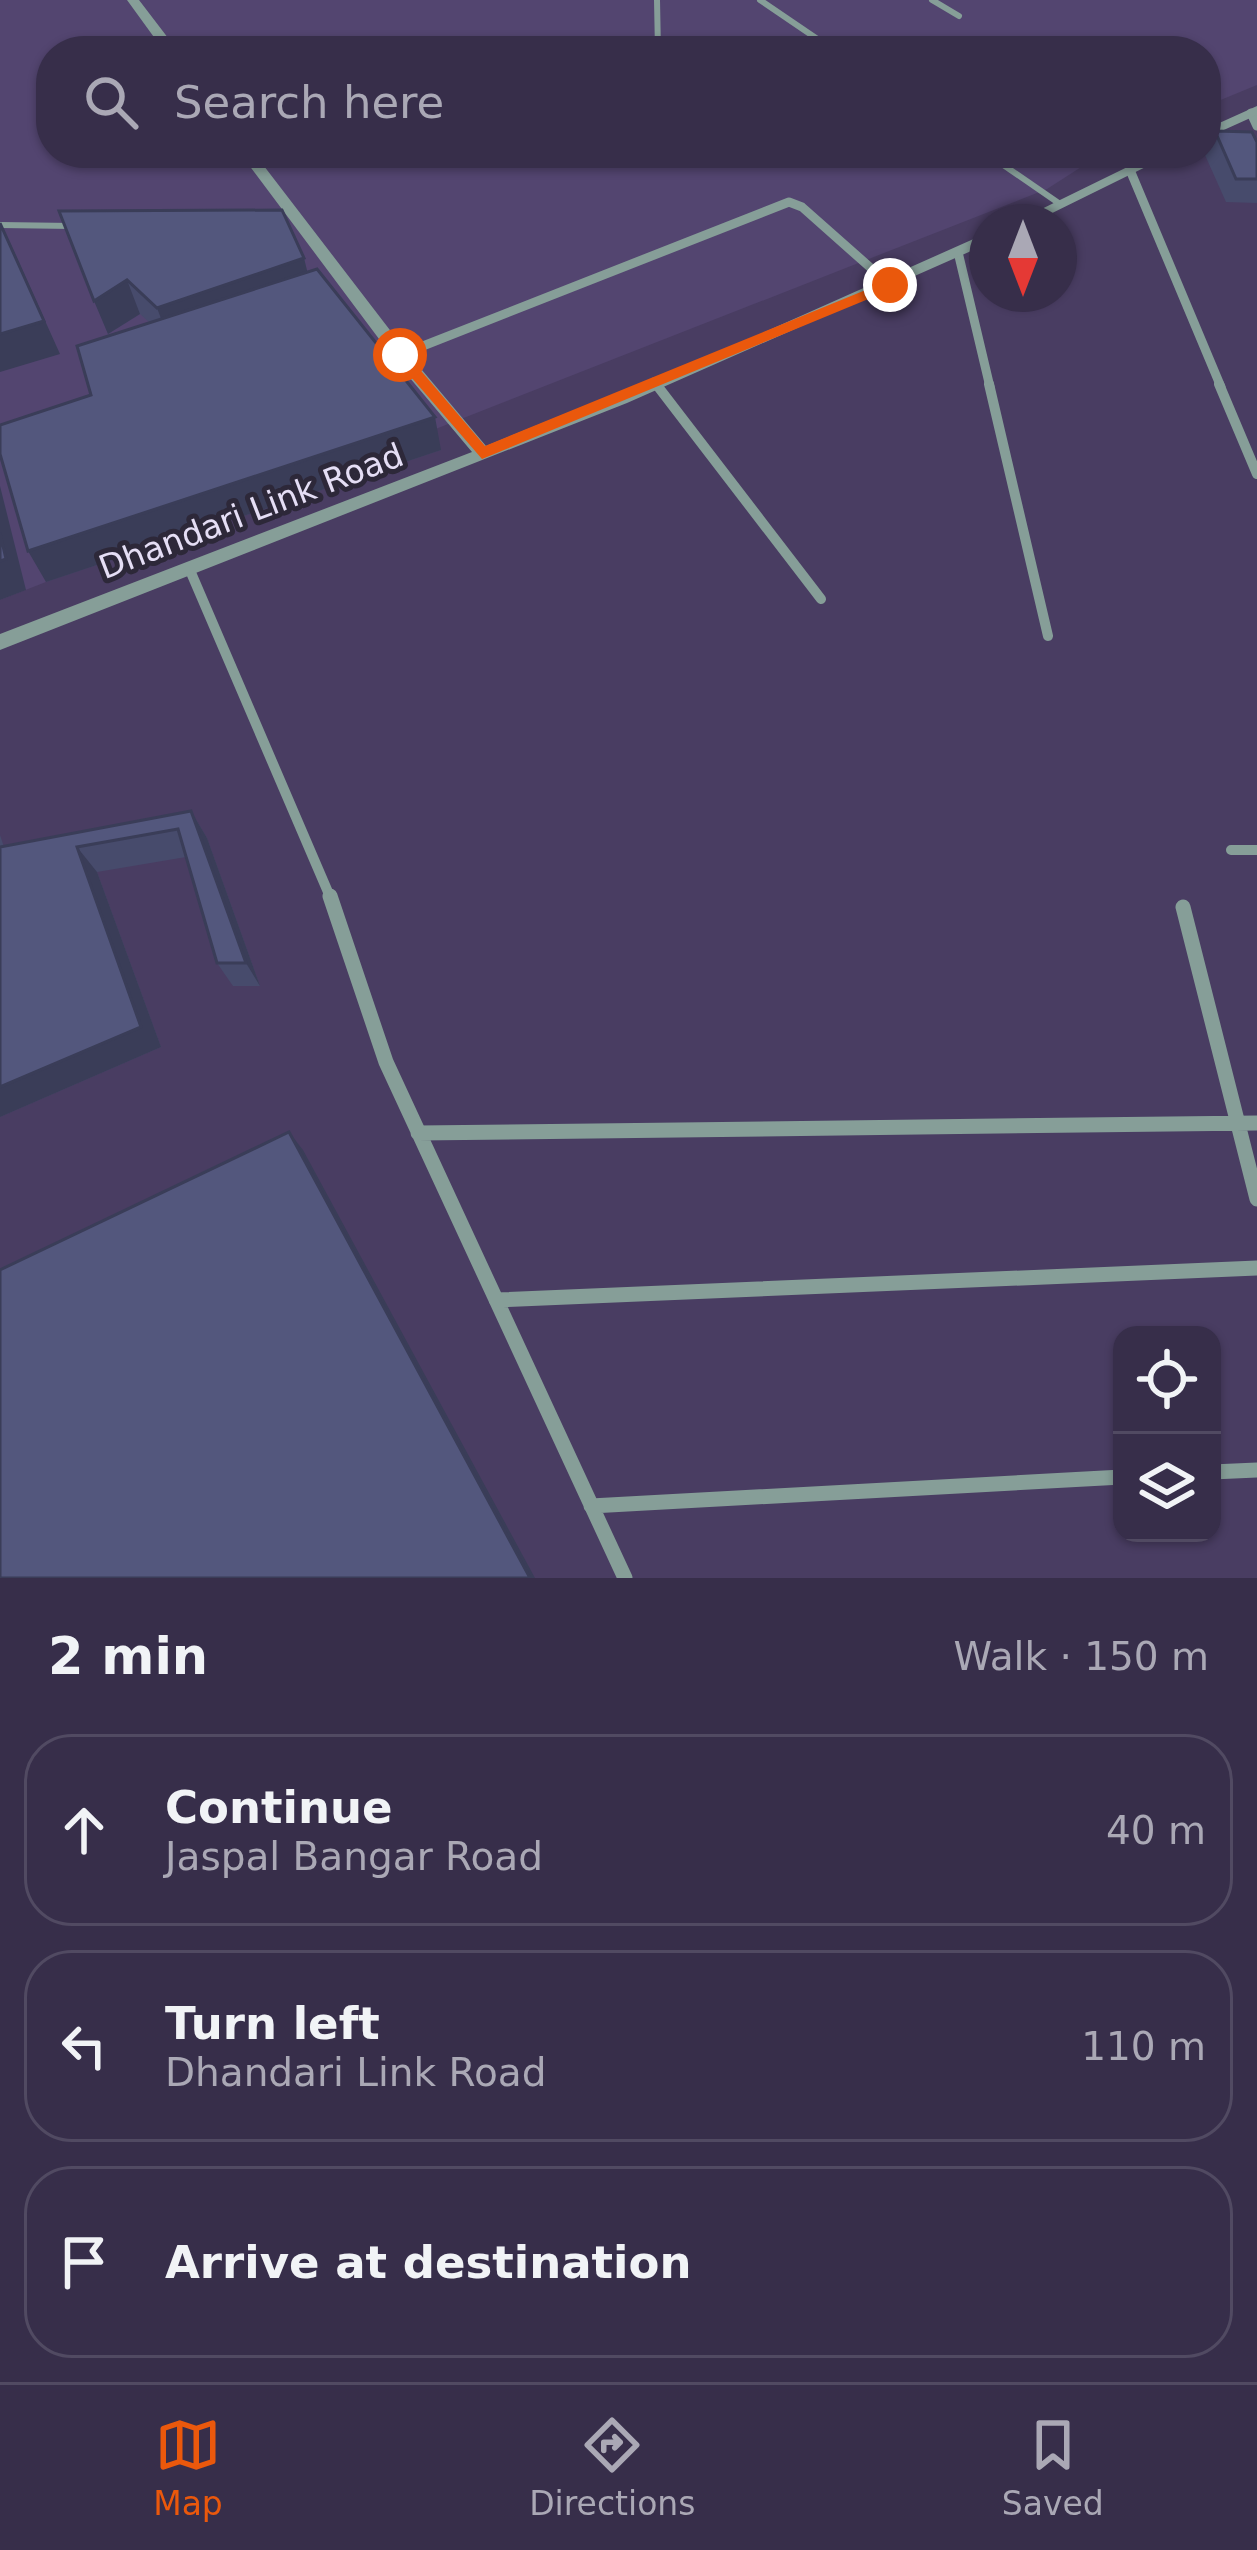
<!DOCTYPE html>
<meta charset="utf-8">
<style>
:root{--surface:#372e4a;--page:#3e3651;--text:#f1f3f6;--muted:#aaa8b5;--line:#514a62;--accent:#ea580c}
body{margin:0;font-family:"DejaVu Sans",sans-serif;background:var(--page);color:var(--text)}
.controls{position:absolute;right:36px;bottom:36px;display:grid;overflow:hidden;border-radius:24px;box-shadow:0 3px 9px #0004}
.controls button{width:108px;height:108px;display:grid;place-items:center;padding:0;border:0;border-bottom:3px solid var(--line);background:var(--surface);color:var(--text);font:60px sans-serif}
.compass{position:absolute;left:969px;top:204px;width:108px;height:108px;border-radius:50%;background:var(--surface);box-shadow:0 3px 9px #0004;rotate:180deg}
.stop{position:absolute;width:36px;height:36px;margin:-27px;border:9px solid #ea580c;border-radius:50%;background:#fff}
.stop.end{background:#ea580c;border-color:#fff;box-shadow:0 3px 12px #0008}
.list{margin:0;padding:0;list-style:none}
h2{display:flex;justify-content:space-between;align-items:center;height:156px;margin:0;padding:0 48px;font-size:51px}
h2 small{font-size:39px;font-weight:400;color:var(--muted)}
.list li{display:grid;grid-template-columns:78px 1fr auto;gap:36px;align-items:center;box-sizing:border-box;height:192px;margin:0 24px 24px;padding:0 24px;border:3px solid var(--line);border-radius:48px}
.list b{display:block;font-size:45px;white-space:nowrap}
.list p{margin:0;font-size:39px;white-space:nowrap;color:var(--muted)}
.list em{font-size:39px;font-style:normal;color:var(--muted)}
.icon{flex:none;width:66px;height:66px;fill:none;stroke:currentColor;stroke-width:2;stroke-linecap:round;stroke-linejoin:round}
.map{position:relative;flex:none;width:1257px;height:1578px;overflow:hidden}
.search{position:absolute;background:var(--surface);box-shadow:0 3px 9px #0004;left:36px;right:36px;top:36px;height:132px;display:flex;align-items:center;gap:30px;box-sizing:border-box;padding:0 42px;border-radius:48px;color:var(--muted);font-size:45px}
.sheet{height:804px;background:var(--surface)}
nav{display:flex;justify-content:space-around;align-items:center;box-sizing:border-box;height:168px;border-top:3px solid var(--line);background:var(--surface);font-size:33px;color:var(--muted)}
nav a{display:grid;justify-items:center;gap:6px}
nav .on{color:var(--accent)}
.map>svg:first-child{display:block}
.built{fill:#534570}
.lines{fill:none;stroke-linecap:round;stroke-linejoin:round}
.service{stroke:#869e98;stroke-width:6}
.minor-far2{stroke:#869e98;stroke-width:9}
.minor-far1{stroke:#869e98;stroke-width:10}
.minor{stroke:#869e98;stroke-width:15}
.tertiary{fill:#869e98;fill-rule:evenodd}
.wall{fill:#474b6c}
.shaded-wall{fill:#3a3d58}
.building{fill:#53577d;stroke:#3a3d58;stroke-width:3}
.route{fill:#ea580c}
.labels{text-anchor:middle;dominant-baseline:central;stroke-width:10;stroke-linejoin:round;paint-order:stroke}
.street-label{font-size:33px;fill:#e5def5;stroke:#2d2839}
</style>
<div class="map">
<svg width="1257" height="1578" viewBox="0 0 1257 1578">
<rect width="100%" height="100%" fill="#493d62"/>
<path class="built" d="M0 0H1257V85L1206 106V51H51V153H1103L1047 189 0 600Z"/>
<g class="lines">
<path class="service" d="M657 0 658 51
M760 0 835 51
M932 0 959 16
M986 153 1060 204
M0 225 73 226"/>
<path class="minor-far2" d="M1251 113 1257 126
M1130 170 1221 387
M958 252 990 387
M400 355 789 202 802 207 890 285
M654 382 658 387"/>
<path class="minor-far1" d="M656 384 821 599
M989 384 1048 636
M1219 384 1257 474
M189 568 331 899
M1231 850H1257"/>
<path class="minor" d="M330 896 386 1062 625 1578
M1183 907 1257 1199
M418 1133 1257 1123
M496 1300 1257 1268
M1212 1472 1257 1470
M591 1506 1122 1477"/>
<path class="tertiary" d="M127 0H139L178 51H164Z
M1257 106V115L1206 138V129Z
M240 153H254L406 351 486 446 738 344 987 233V244L627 403 0 650V634L472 452 394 359Z
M1156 153H1174L1034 222H1015Z"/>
</g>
<path class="wall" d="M1215 131 1257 142V203L1226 202 1205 155Z
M59 211 304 258 307 272 441 450 46 582 91 395 150 323 140 314 108 334Z
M191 811 207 838 260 986H233L217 963 186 857 97 872 161 1047 0 1117V835L4 847Z"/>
<path class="shaded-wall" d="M11 245 60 354 0 372V334Z
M304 258 312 291 170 342 157 308Z
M127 280 140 314 108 334 94 301Z
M435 417 441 450 46 582 28 551Z
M0 486 26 590 0 600Z
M191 811 207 838 260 986 246 963Z
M77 847 97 872 161 1047 0 1117V1087Z
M289 1132 303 1150 535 1578H530Z"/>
<path class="building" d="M1215 131 1252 132 1257 142V179H1236Z
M282 210 304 258 157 308 127 280 94 301 59 211Z
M0 223 44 321 0 334Z
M317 269 435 417 28 551 0 454V425L91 395 77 346Z
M0 533 6 559 0 561Z
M191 811 246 963H217L178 829 77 847 141 1027 0 1087V847Z
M289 1132 530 1578H0V1270Z"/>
<path class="route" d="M890 280 895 288 482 459 392 355 405 352 485 446Z"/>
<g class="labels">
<g class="street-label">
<text transform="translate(251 511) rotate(-21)">Dhandari Link Road</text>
</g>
</g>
</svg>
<div class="controls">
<button><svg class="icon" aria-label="locate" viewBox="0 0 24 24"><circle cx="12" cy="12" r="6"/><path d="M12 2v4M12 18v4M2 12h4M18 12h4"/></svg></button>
<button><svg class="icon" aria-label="layers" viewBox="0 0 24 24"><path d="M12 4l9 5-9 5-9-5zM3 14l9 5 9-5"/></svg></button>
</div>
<svg class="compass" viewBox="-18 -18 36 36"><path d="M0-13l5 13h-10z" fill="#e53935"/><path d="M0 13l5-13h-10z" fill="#aaa8b5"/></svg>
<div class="stop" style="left:400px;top:355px"></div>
<div class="stop end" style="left:890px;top:285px"></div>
<div class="search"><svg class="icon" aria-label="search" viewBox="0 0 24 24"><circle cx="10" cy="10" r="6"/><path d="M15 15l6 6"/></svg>Search here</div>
</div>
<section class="sheet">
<h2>2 min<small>Walk · 150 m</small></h2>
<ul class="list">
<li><svg class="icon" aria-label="ahead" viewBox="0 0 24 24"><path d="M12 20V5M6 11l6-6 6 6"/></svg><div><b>Continue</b><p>Jaspal Bangar Road</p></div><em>40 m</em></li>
<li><svg class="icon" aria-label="left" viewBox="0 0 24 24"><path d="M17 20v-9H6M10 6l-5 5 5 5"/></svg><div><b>Turn left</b><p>Dhandari Link Road</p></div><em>110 m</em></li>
<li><svg class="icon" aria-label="arrive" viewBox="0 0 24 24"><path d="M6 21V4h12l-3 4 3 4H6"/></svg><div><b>Arrive at destination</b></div></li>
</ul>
</section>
<nav>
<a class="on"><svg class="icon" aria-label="map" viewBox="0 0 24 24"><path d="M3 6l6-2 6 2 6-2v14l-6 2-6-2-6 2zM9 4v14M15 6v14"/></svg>Map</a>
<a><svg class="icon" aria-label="directions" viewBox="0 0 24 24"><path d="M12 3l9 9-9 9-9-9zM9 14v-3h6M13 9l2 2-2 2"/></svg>Directions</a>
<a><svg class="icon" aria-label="saved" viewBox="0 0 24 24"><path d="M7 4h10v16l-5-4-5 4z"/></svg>Saved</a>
</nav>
